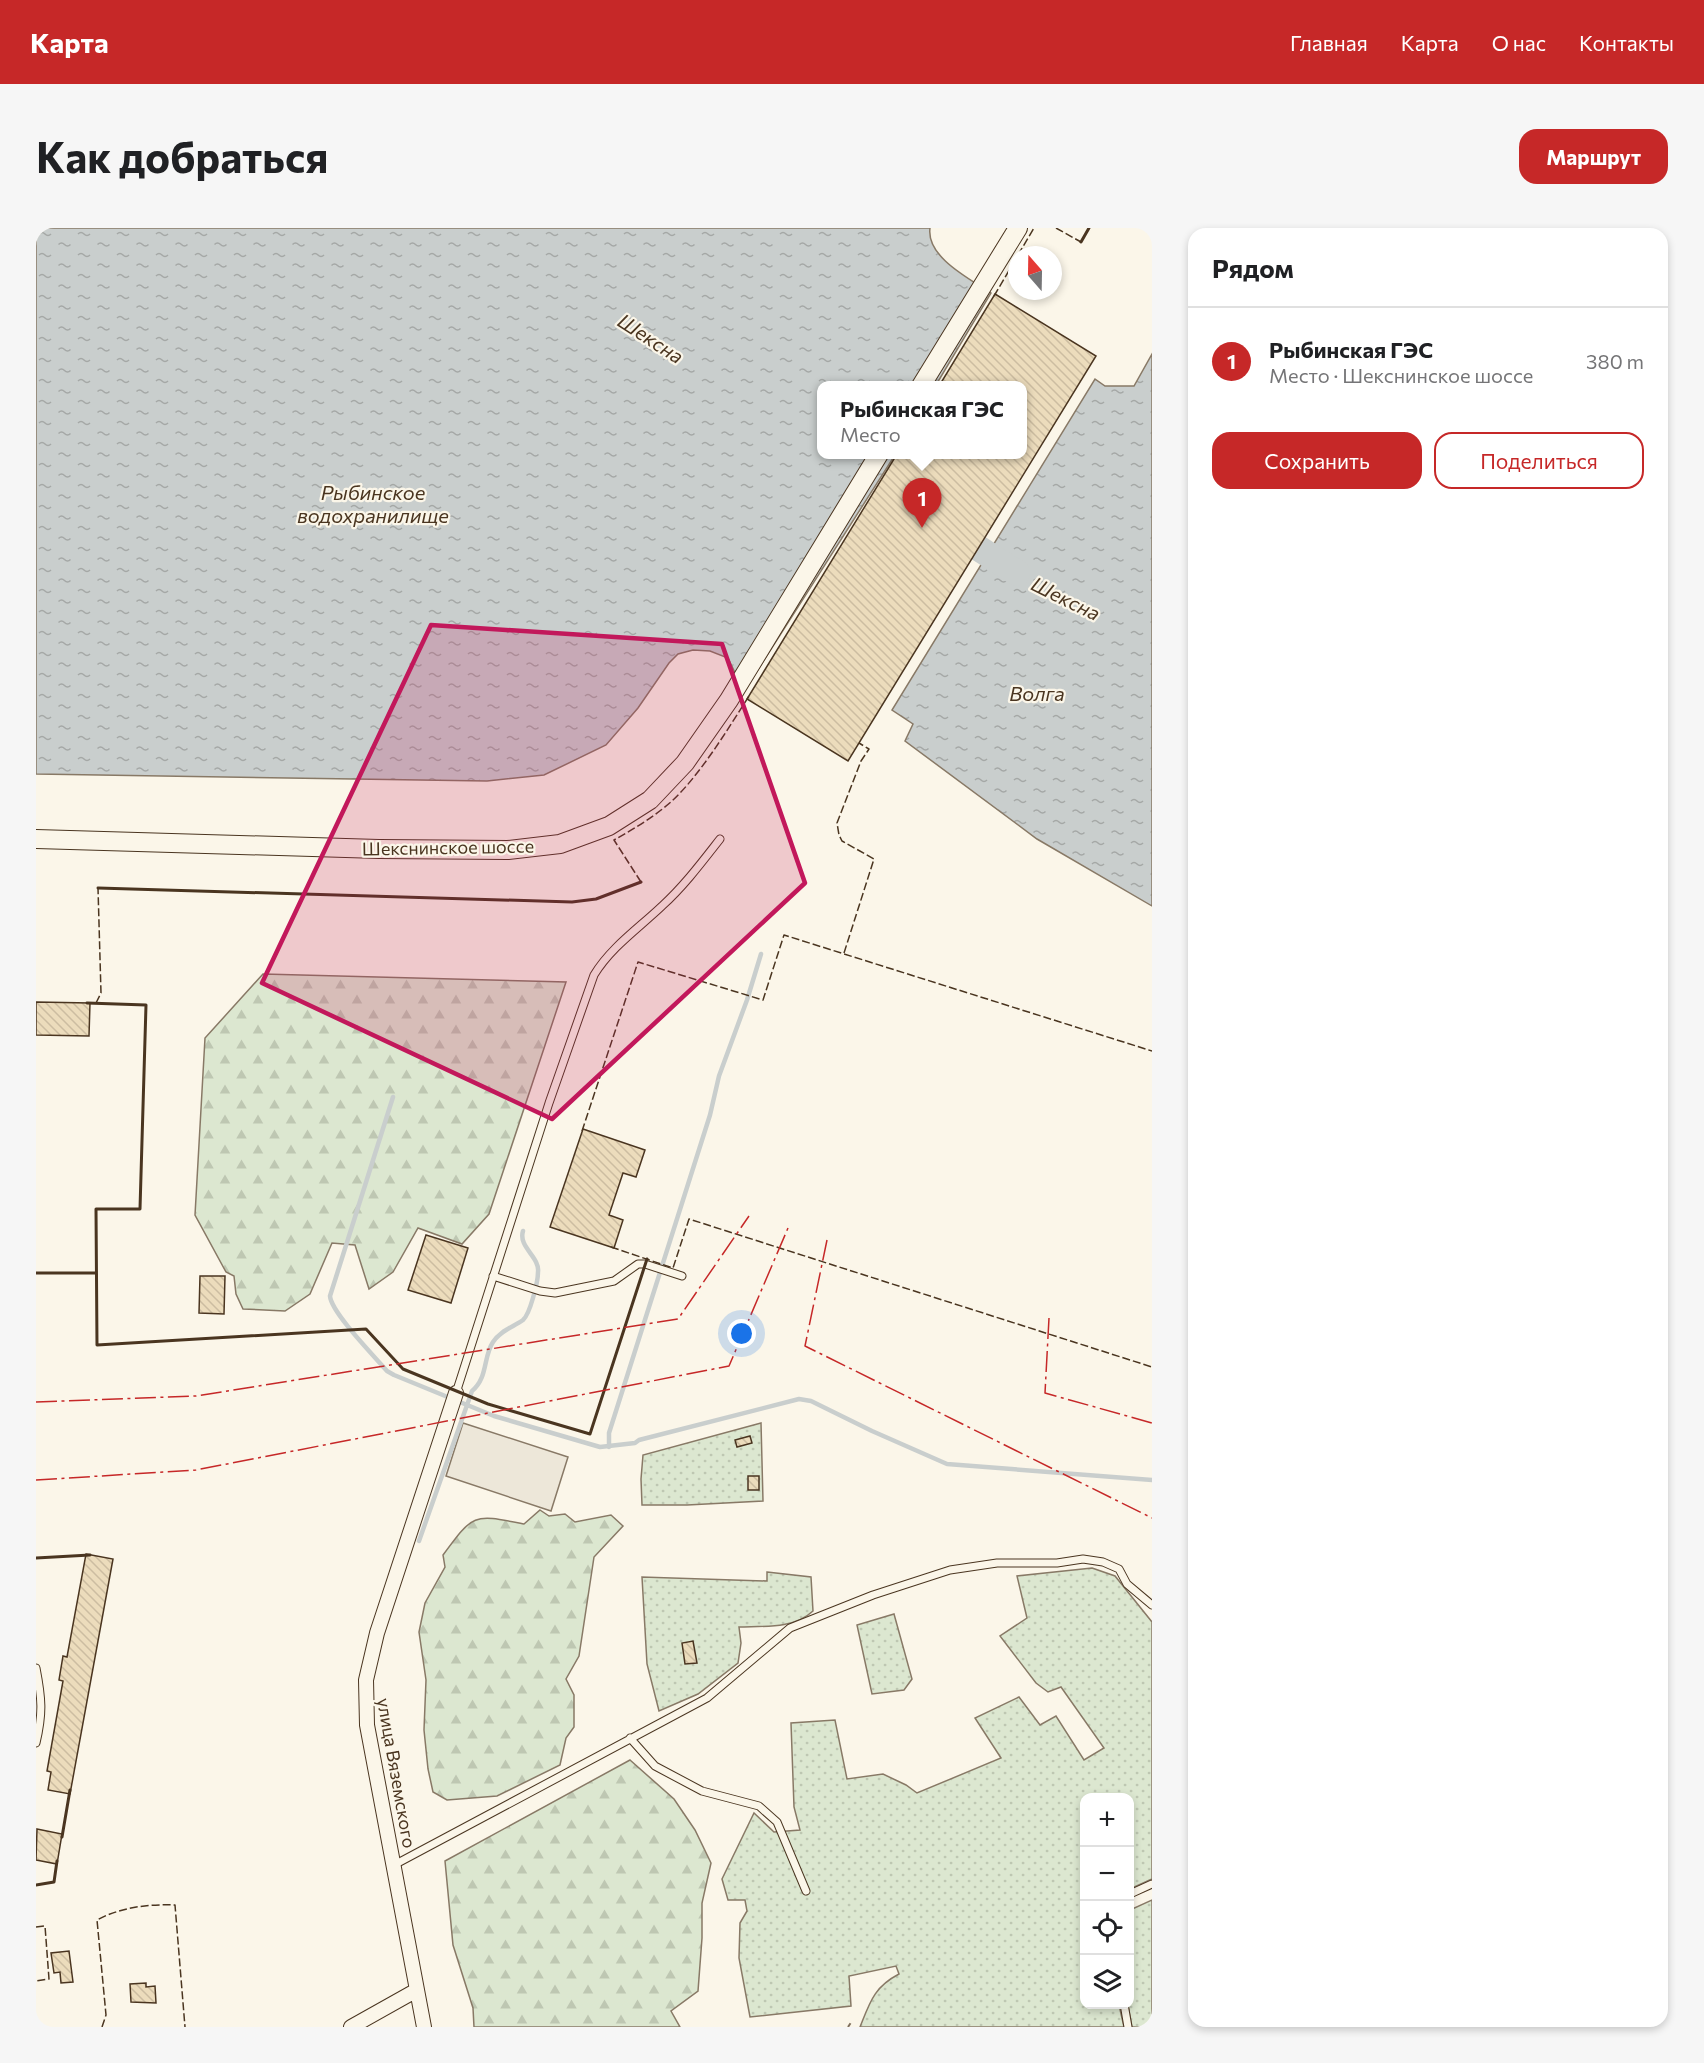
<!DOCTYPE html>
<html lang="ru">
<meta charset="utf-8">
<style>
:root{--surface:#fff;--page:#f6f6f6;--text:#202124;--muted:#757577;--line:#e0e0e0;--accent:#c62828}
body{margin:0;font-family:Commissioner,sans-serif;background:var(--page);color:var(--text)}
.controls{position:absolute;right:18px;bottom:18px;display:grid;overflow:hidden;border-radius:12px;box-shadow:0 3px 9px #0003}
.controls button{width:54px;height:54px;display:grid;place-items:center;padding:0;border:0;border-bottom:2px solid var(--line);background:var(--surface);color:var(--text);font:30px sans-serif}
.compass{position:absolute;left:972px;top:18px;width:54px;height:54px;border-radius:50%;background:var(--surface);box-shadow:0 3px 9px #0003;rotate:340deg}
.you{position:absolute;left:706px;top:1106px;width:21px;height:21px;margin:-15px;border:4px solid #fff;border-radius:50%;background:#1a73e8;box-shadow:0 0 0 9px #1a73e833}
.badge{display:grid;place-items:center;width:39px;height:39px;border-radius:50%;background:var(--accent);color:#fff;font-size:20px;font-weight:700}
.pin{position:absolute;translate:-50% -50px;filter:drop-shadow(0 2px 3px #0008)}
.pin::after{content:'';position:absolute;top:32px;width:21px;height:18px;background:inherit;clip-path:polygon(0 0,100% 0,50% 100%)}
.popup{position:absolute;left:781px;top:153px;width:210px;height:78px;box-sizing:border-box;display:grid;place-content:center;border-radius:12px;background:var(--surface);filter:drop-shadow(0 2px 4px #0005);font-size:20px;white-space:nowrap;color:var(--muted)}
.popup b{font-size:22px;color:var(--text)}
.popup::after{content:'';position:absolute;left:50%;top:100%;margin-left:-12px;border:12px solid transparent;border-top-color:var(--surface)}
.list{margin:0;padding:0;list-style:none}
h2{display:flex;justify-content:space-between;align-items:center;height:78px;margin:0;padding:0 24px;font-size:26px}
h2 small{font-size:20px;font-weight:400;color:var(--muted)}
.list li{display:grid;grid-template-columns:39px 1fr auto;gap:18px;align-items:center;box-sizing:border-box;height:108px;padding:0 24px;border-top:2px solid var(--line)}
.list b{display:block;font-size:22px;white-space:nowrap}
.list p{margin:0;font-size:20px;white-space:nowrap;color:var(--muted)}
.list em{font-size:20px;font-style:normal;color:var(--muted)}
.actions{display:flex;gap:12px;padding:18px 24px}
.actions a{flex:1;padding:14px 0;border:2px solid var(--accent);border-radius:18px;text-align:center;font-size:21px;color:var(--accent)}
.actions .main{background:var(--accent);color:#fff}
.icon{flex:none;width:33px;height:33px;fill:none;stroke:currentColor;stroke-width:2;stroke-linecap:round;stroke-linejoin:round}
.map{position:relative;flex:none;width:1116px;height:1799px;overflow:hidden;border-radius:18px}
header{display:flex;align-items:center;gap:36px;box-sizing:border-box;height:84px;padding:0 30px;background:var(--accent);color:#fff}
header strong{font-size:28px}
nav{display:flex;gap:33px;margin-inline-start:auto;font-size:21px}
.intro{display:flex;align-items:center;justify-content:space-between;box-sizing:border-box;height:144px;padding:0 36px}
h1{margin:0;font-size:42px}
.button{padding:15px 27px;border-radius:18px;background:var(--accent);color:#fff;font-size:21px;font-weight:700}
main{display:flex;gap:36px;padding:0 36px}
aside{flex:1;background:var(--surface);border-radius:18px;box-shadow:0 3px 9px #0003}
.map>svg:first-child{display:block}
.grass{fill:url(#grass-dots);stroke:#887966;stroke-width:1.5}
.forest{fill:url(#forest-firs);stroke:#887966;stroke-width:1.5}
.parking{fill:#ede7d9;stroke:#887966;stroke-width:1.5}
.water{fill:url(#water-ripples);stroke:#887966;stroke-width:1.5}
.lines{fill:none;stroke-linecap:round;stroke-linejoin:round}
.stream{stroke:#c9cecd;stroke-width:4.5}
.river{stroke:#c9cecd;stroke-width:26}
.building{fill:url(#building-back-hatch);stroke:#4a3520;stroke-width:1.5}
.service-casing{stroke:#4a3520;stroke-width:9}
.minor-casing{stroke:#4a3520;stroke-width:16}
.secondary-casing{stroke:#4a3520;stroke-width:20}
.path{stroke:#7f6f5c;stroke-width:2;stroke-dasharray:4.5 3;stroke-linecap:butt}
.service{stroke:#fbf6e9;stroke-width:7}
.minor{stroke:#fbf6e9;stroke-width:14}
.secondary{stroke:#fbf6e9;stroke-width:18}
.fence{stroke:#4a3520;stroke-width:1.5;stroke-dasharray:8 3;stroke-linecap:butt}
.wall{stroke:#4a3520;stroke-width:3}
.power{stroke:#c62828;stroke-width:1.5;stroke-dasharray:21 4.5 3 4.5;stroke-linecap:butt}
.marked{fill:#c2185b;fill-opacity:0.2;stroke:#c2185b;stroke-width:4.5;stroke-linejoin:round}
.labels{text-anchor:middle;dominant-baseline:central;stroke-width:4.5;stroke-linejoin:round;paint-order:stroke}
.street-label{font-size:18px;fill:#4a3520;stroke:#fbf6e9}
.water-label{font-size:20px;font-style:italic;fill:#4a3520;stroke:#fbf6e9}
</style>
<header>
<strong>Карта</strong>
<nav><a>Главная</a><a>Карта</a><a>О нас</a><a>Контакты</a></nav>
</header>
<div class="intro"><h1>Как добраться</h1><a class="button">Маршрут</a></div>
<main>
<div class="map">
<svg width="1116" height="1799" viewBox="0 0 1116 1799">
<defs>
<pattern id="grass-dots" width="8" height="8" patternUnits="userSpaceOnUse" patternTransform="scale(1.5)"><rect width="8" height="8" fill="#dce7d0"/><path d="M2 2h.1M6 6h.1" fill="none" stroke="#bec7b2" stroke-width="1.8" stroke-linecap="round"/></pattern>
<pattern id="forest-firs" width="22" height="20" patternUnits="userSpaceOnUse" patternTransform="scale(1.5)"><rect width="22" height="20" fill="#dce7d0"/><path d="M5 1l3.5 6h-7zM16 11l3.5 6h-7z" fill="#bec7b2"/></pattern>
<pattern id="water-ripples" width="26" height="14" patternUnits="userSpaceOnUse" patternTransform="scale(1.5)"><rect width="26" height="14" fill="#c9cecd"/><path d="M2 4q2-2 4 0t4 0M15 11q2-2 4 0t4 0" fill="none" stroke="#a5a8a6"/></pattern>
<pattern id="building-back-hatch" width="6" height="6" patternUnits="userSpaceOnUse" patternTransform="scale(1.5)"><rect width="6" height="6" fill="#ecdcbc"/><path d="M-1 5l2 2M0 0l6 6M5-1l2 2" fill="none" stroke="#ccbda1"/></pattern>
</defs>
<rect width="100%" height="100%" fill="#fbf6e9"/>
<path class="grass" d="M725 1195 727 1273 651 1277H606L605 1251 607 1227Z
M1056 1340 1079 1348 1116 1394V1651L1094 1661V1570H1048V1776L1083 1777 1088 1799H824C834 1774 838 1759 863 1746L860 1738 813 1748 815 1778 714 1789 703 1730 704 1695 711 1683 709 1672H692L686 1651 718 1585 738 1604 764 1602 758 1579 755 1495 799 1492 811 1551 847 1546 870 1557 881 1565 965 1530 939 1490 983 1469 1004 1497 1020 1488 1048 1532 1068 1520 1025 1459 1012 1464 1000 1455 964 1408 991 1390 981 1348Z
M731 1344 775 1349 777 1383C758 1401 727 1398 703 1399L705 1415 702 1435 662 1466 623 1483 611 1436 606 1349 731 1353Z
M858 1386 876 1451 868 1462 836 1466 821 1397Z
M1116 1672V1799H1096L1092 1777 1094 1776V1682Z"/>
<path class="forest" d="M227 746 530 754 453 986 426 1016 382 1000 357 1044 333 1061 319 1017 296 1015 274 1066 249 1083 207 1081 200 1066 198 1048 190 1044 159 987 169 810Z
M504 1282 513 1288 529 1286 539 1294 575 1287 587 1298 558 1329 543 1428 530 1451 538 1467V1499L530 1510 524 1537 461 1568 411 1572 397 1564 392 1541 388 1502 390 1452 383 1404 389 1375 409 1339 407 1327C438 1285 437 1286 488 1296Z
M594 1532 638 1571 659 1602 675 1635 666 1675V1710L662 1763 635 1783 644 1799H438L437 1780 417 1717 409 1633Z"/>
<path class="parking" d="M427 1195 532 1229 515 1283 410 1248Z"/>
<path class="water" d="M0 0H894C890 29 934 51 955 65L900 157 786 158V226L859 227 716 451H702L692 430 674 423 657 422 642 426 633 435 602 480 570 517 508 547 451 553 0 546Z
M1116 126V678L1001 611 869 513 877 496 856 482 1059 151 1069 158H1098Z"/>
<g class="lines">
<path class="stream" d="M357 869 294 1068C295 1084 338 1128 351 1143L358 1147 458 1188 564 1219 599 1215 603 1212 763 1171 775 1173 836 1203 911 1236 1116 1252
M573 1219V1205L674 887 683 848 711 772 725 726
M383 1313 436 1163C452 1150 447 1129 457 1114 464 1103 477 1099 487 1092 494 1086 502 1054 502 1044 504 1029 482 1019 487 1003"/>
<path class="river" d="M913 301 981 345"/>
</g>
<path class="building" d="M959 66 1060 128 812 533 711 471 861 226H986V158H903Z
M0 774 54 775 53 808 0 807Z
M547 901 609 922 600 949 587 945 573 987 587 992 578 1020 514 999Z
M390 1007 432 1020 415 1075 372 1062Z
M164 1048H189L188 1086 163 1085Z
M714 1208 716 1215 701 1219 699 1212Z
M712 1248H723V1262H712Z
M50 1326 77 1331 34 1566 12 1562 15 1544 11 1543 27 1453 23 1452 27 1428 31 1429Z
M657 1413 661 1435 649 1436 646 1415Z
M1 1601 26 1606 21 1636 0 1632Z
M33 1723 37 1754 25 1755 24 1744 18 1745 15 1725Z
M110 1755V1759L119 1758 120 1775 95 1774 94 1756Z"/>
<g class="lines">
<defs>
<path id="service" d="M457 1048 504 1063 519 1065 578 1053 602 1036H609L646 1048
M420 1165 513 875 558 747C575 719 603 700 626 678 648 658 666 634 684 611
M0 1440C6 1471 7 1485 0 1515
M594 1510 619 1538 666 1563 723 1578 741 1594 770 1663
M358 1637 671 1470 754 1400 837 1367 914 1342 961 1335H1021L1047 1331 1067 1334 1083 1341 1091 1356 1116 1377
M1094 1666 1116 1656
M1088 1776 1092 1799"/>
<path id="minor" d="M315 1799 381 1762
M388 1799 331 1497 330 1452 341 1405 420 1165"/>
<path id="secondary" d="M885 158 982 0
M0 611 343 621 472 622 524 616 573 598 614 572 649 535 693 472 843 226"/>
</defs>
<use href="#service" class="service-casing"/>
<use href="#minor" class="minor-casing"/>
<use href="#secondary" class="secondary-casing"/>
<path class="path" d="M812 1799 816 1793"/>
<use href="#service" class="service"/>
<use href="#minor" class="minor"/>
<use href="#secondary" class="secondary"/>
<path class="fence" d="M1020 0 1045 14
M982 27 998 0
M958 68 981 29
M605 654 578 612C598 601 619 588 636 573 664 547 692 501 713 468
M808 725 838 631 806 613 803 607 801 595 825 533 833 521 823 515
M60 775 65 765 62 660
M546 903 602 734 727 772 748 707 1116 823
M575 1019 637 1040 653 991 1116 1139
M0 1699 9 1698 13 1751 0 1753
M66 1799 70 1787 61 1692C85 1679 113 1676 139 1677L149 1799"/>
<path class="wall" d="M1045 14 1053 0
M62 660 536 674 560 671 605 654
M51 775 110 777 104 981H60L61 1117 330 1101 367 1141 452 1176 554 1206 611 1031
M0 1045H60
M0 1330 54 1327
M26 1609 34 1562
M0 1657 18 1654 21 1633"/>
<path class="power" d="M791 1012 769 1118 1116 1290
M1013 1090 1009 1165 1116 1195
M0 1174 160 1168 642 1091 713 988
M0 1252 160 1242 693 1138 752 1000"/>
</g>
<path class="marked" d="M395 397 686 416 769 655 516 891 226 755Z"/>
<g class="labels">
<g class="street-label">
<text transform="translate(412 619) rotate(-1)">Шекснинское шоссе</text>
<text transform="translate(361 1545) rotate(80)">улица Вяземского</text>
</g>
<g class="water-label">
<text transform="translate(615 110) rotate(33)">Шексна</text>
<text x="337" y="264">Рыбинское<tspan x="337" dy="23">водохранилище</tspan></text>
<text transform="translate(1030 370) rotate(26)">Шексна</text>
<text x="1001" y="465">Волга</text>
</g>
</g>
</svg>
<div class="controls">
<button>+</button>
<button>−</button>
<button><svg class="icon" aria-label="locate" viewBox="0 0 24 24"><circle cx="12" cy="12" r="6"/><path d="M12 2v4M12 18v4M2 12h4M18 12h4"/></svg></button>
<button><svg class="icon" aria-label="layers" viewBox="0 0 24 24"><path d="M12 4l9 5-9 5-9-5zM3 14l9 5 9-5"/></svg></button>
</div>
<svg class="compass" viewBox="-18 -18 36 36"><path d="M0-13l5 13h-10z" fill="#e53935"/><path d="M0 13l5-13h-10z" fill="#757577"/></svg>
<div class="you"></div>
<div class="pin badge" style="left:886px;top:300px">1</div>
<div class="popup"><b>Рыбинская ГЭС</b>Место</div>
</div>
<aside>
<h2>Рядом<small></small></h2>
<ul class="list">
<li><span class="badge">1</span><div><b>Рыбинская ГЭС</b><p>Место · Шекснинское шоссе</p></div><em>380 m</em></li>
</ul>
<div class="actions"><a class="main">Сохранить</a><a>Поделиться</a></div>
</aside>
</main>
